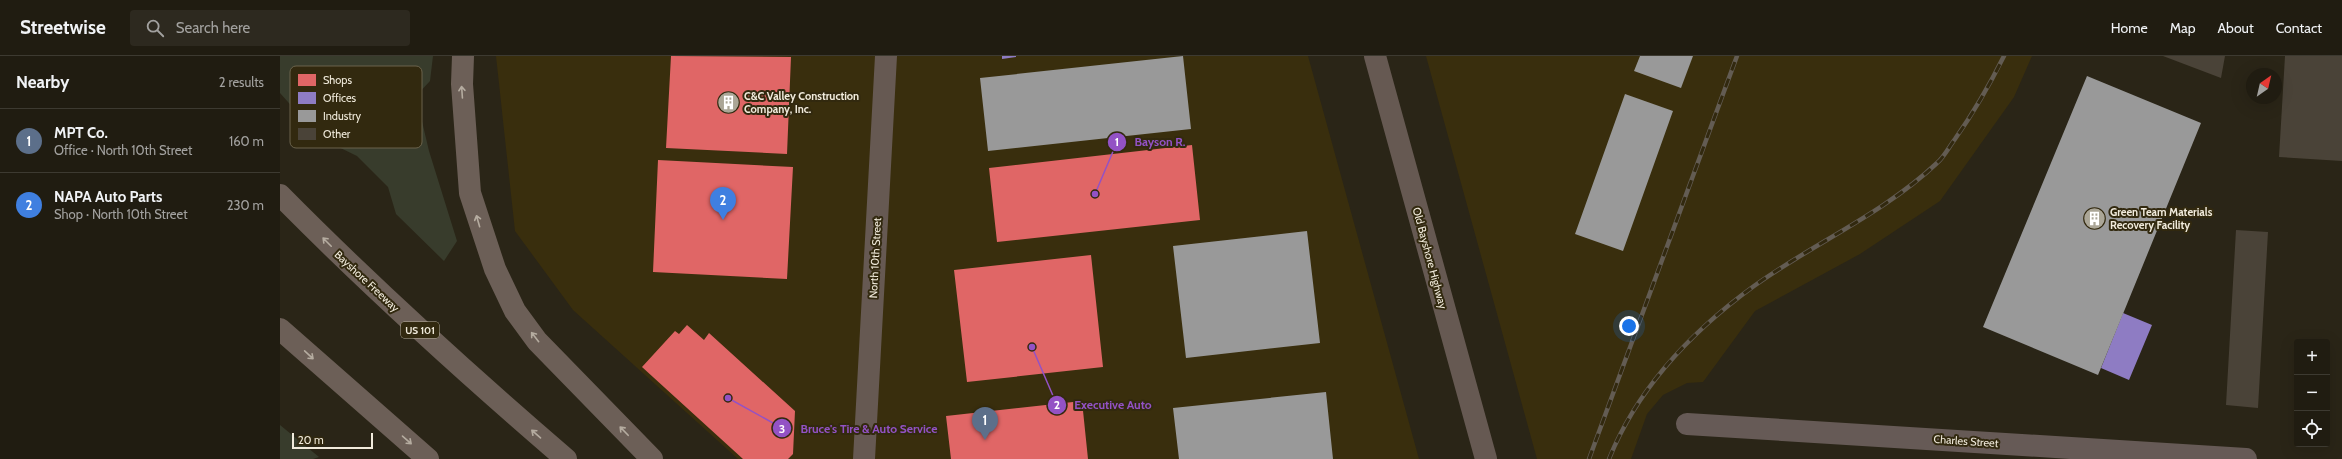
<!DOCTYPE html>
<meta charset="utf-8">
<style>
:root{--surface:#201c11;--page:#2d291f;--text:#f1f3f6;--muted:#a2a19f;--line:#3d3a31;--accent:#ea580c}
body{margin:0;font-family:Cabin,sans-serif;background:var(--page);color:var(--text)}
.controls{position:absolute;right:12px;bottom:12px;display:grid;overflow:hidden;border-radius:4px;box-shadow:0 4px 16px #0002}
.controls button{width:36px;height:36px;display:grid;place-items:center;padding:0;border:0;border-bottom:1px solid var(--line);background:var(--surface);color:var(--text);font:20px sans-serif}
.compass{position:absolute;left:1966px;top:12px;width:36px;height:36px;border-radius:50%;background:var(--surface);box-shadow:0 4px 16px #0002;rotate:34deg}
.scale{position:absolute;left:12px;bottom:10px;width:81px;box-sizing:border-box;padding-left:4px;border:2px solid #f1ebdc;border-top:0;font-size:11px;line-height:14px;white-space:nowrap;color:#f1ebdc;-webkit-text-stroke:3px #32290f;paint-order:stroke}
.you{position:absolute;left:1349px;top:270px;width:14px;height:14px;margin:-10px;border:3px solid #fff;border-radius:50%;background:#1a73e8;box-shadow:0 0 0 6px #1a73e833}
.badge{display:grid;place-items:center;width:26px;height:26px;border-radius:50%;background:var(--accent);color:#fff;font-size:13px;font-weight:700}
.pin{position:absolute;translate:-50% -33px;filter:drop-shadow(0 1px 2px #0008)}
.pin::after{content:'';position:absolute;top:21px;width:14px;height:12px;background:inherit;clip-path:polygon(0 0,100% 0,50% 100%)}
.list{margin:0;padding:0;list-style:none}
h2{display:flex;justify-content:space-between;align-items:center;height:52px;margin:0;padding:0 16px;font-size:17px}
h2 small{font-size:13px;font-weight:400;color:var(--muted)}
.list li{display:grid;grid-template-columns:26px 1fr auto;gap:12px;align-items:center;box-sizing:border-box;height:64px;padding:0 16px;border-top:1px solid var(--line)}
.list b{display:block;font-size:15px;white-space:nowrap}
.list p{margin:0;font-size:13px;white-space:nowrap;color:var(--muted)}
.list em{font-size:13px;font-style:normal;color:var(--muted)}
.icon{flex:none;width:22px;height:22px;fill:none;stroke:currentColor;stroke-width:2;stroke-linecap:round;stroke-linejoin:round}
.map{position:relative;flex:none;width:2062px;height:403px;overflow:hidden}
header{display:flex;align-items:center;gap:24px;box-sizing:border-box;height:56px;padding:0 20px;background:var(--surface);border-bottom:1px solid var(--line)}
header strong{font-size:19px}
nav{display:flex;gap:22px;margin-inline-start:auto;font-size:14px}
.search{width:280px;height:36px;background:var(--page);display:flex;align-items:center;gap:10px;box-sizing:border-box;padding:0 14px;border-radius:4px;color:var(--muted);font-size:15px}
main{display:flex}
aside{flex:1;background:var(--surface)}
.map>svg:first-child{display:block}
.built{fill:#392e0d}
.green{fill:#383c2c}
.shops{fill:#e06666}
.offices{fill:#8e7cc3}
.industry{fill:#999}
.building{fill:#4a4338}
.lines{fill:none;stroke-linecap:round;stroke-linejoin:round}
.minor{stroke:#665a56;stroke-width:22}
.major{stroke:#665952;stroke-width:22}
.highway{stroke:#6c5f57;stroke-width:22}
.rail-casing{stroke:#635c53;stroke-width:4.5}
.rail{stroke:#32290f;stroke-width:3;stroke-dasharray:9;stroke-linecap:butt}
.oneway{stroke:#b5aca0}
.labels{text-anchor:middle;dominant-baseline:central;stroke-width:4;stroke-linejoin:round;paint-order:stroke}
.shield{fill:#32290f;stroke:#b8b19e;stroke-width:1}
.shield-label{font-size:10px;font-weight:bold;fill:#f1ebdc}
.poi-label{font-size:11px;font-weight:bold;fill:#f1ebdc;stroke:#32290f;text-anchor:start}
.street-label{font-size:11px;fill:#f1ebdc;stroke:#32290f}
.key{fill:#32290f;stroke:#6b634c;stroke-width:1}
.key-label{font-size:11px;fill:#f1ebdc}
.leader{fill:none;stroke:#9352c5;stroke-width:1.5}
.callout-dot{fill:#9352c5;stroke:#32290f;stroke-width:1.5}
.mark-label{font-size:12px;text-anchor:middle;font-weight:bold;fill:#fff}
.callout-label{font-size:12px;text-anchor:middle;font-weight:bold;fill:#9352c5;stroke:#32290f;stroke-width:4;stroke-linejoin:round;paint-order:stroke}
</style>
<header>
<strong>Streetwise</strong>
<div class="search"><svg class="icon" aria-label="search" viewBox="0 0 24 24"><circle cx="10" cy="10" r="6"/><path d="M15 15l6 6"/></svg>Search here</div>
<nav><a>Home</a><a>Map</a><a>About</a><a>Contact</a></nav>
</header>
<main>
<aside>
<h2>Nearby<small>2 results</small></h2>
<ul class="list">
<li><span class="badge" style="background:#5c6f8a">1</span><div><b>MPT Co.</b><p>Office · North 10th Street</p></div><em>160 m</em></li>
<li><span class="badge" style="background:#3f7fe0">2</span><div><b>NAPA Auto Parts</b><p>Shop · North 10th Street</p></div><em>230 m</em></li>
</ul>
</aside>
<div class="map">
<svg width="2062" height="403" viewBox="0 0 2062 403">
<rect width="100%" height="100%" fill="#2a2517"/>
<path class="built" d="M216 0H1028L1139 403H458L293 254 235 175Z
M1146 0H1752L1734 41 1660 145 1580 198 1475 255 1423 326 1407 327 1383 339 1367 358 1351 403H1257Z"/>
<path class="green" d="M0 0H153L150 25 136 40 149 95 177 185 164 205 116 158 108 131 77 100 40 82 0 37Z
M0 369 39 401 33 403H0Z"/>
<path class="shops" d="M391 0 511 1 507 98 386 92Z
M912 89 920 164 717 186 709 112Z
M378 104 513 111 507 223 373 216Z
M811 199 823 311 687 326 674 214Z
M407 269 424 284 429 277 515 355 513 398 508 403H463L362 311 395 275 399 278Z
M802 345 808 403H671L666 360Z"/>
<path class="offices" d="M722 0H736V1L722 3Z
M1843 257 1872 269 1849 324 1821 312Z"/>
<path class="industry" d="M903 0 911 73 708 95 700 22Z
M1360 0H1413L1401 32 1354 15Z
M1807 20 1921 67 1818 319 1703 271Z
M1345 38 1393 55 1343 195 1295 178Z
M1027 175 1040 287 906 302 893 190Z
M1046 336 1053 403H899L893 352Z"/>
<path class="building" d="M1883 0H1945L1941 22Z
M2005 0H2062V105L1999 101Z
M1956 174 1988 176 1978 352 1946 349Z"/>
<g class="lines">
<path class="minor" d="M1407 368 1966 403"/>
<path class="major" d="M1095 0 1206 403
M584 403 606 0"/>
<path class="highway" d="M183 0 182 28 190 137 215 213 235 255 257 285 372 403
M0 139C91 231 187 318 286 403
M0 273 148 403"/>
<defs>
<path id="rail" d="M1309 403 1457 0
M1329 403C1358 331 1412 275 1474 230 1534 187 1603 158 1657 107 1664 101 1669 91 1675 83 1694 56 1709 30 1724 0"/>
</defs>
<use href="#rail" class="rail-casing"/>
<use href="#rail" class="rail"/>
</g>
<defs><path id="oneway-shaft" d="M-6 0H5M1.5-3L5.5 0L1.5 3" fill="none" stroke-width="1.6" stroke-linecap="round" stroke-linejoin="round"/></defs>
<g class="oneway">
<use href="#oneway-shaft" transform="translate(182 36) rotate(-94)"/>
<use href="#oneway-shaft" transform="translate(198 165) rotate(-106)"/>
<use href="#oneway-shaft" transform="translate(47 186) rotate(-135)"/>
<use href="#oneway-shaft" transform="translate(255 281) rotate(-128)"/>
<use href="#oneway-shaft" transform="translate(29 299) rotate(43)"/>
<use href="#oneway-shaft" transform="translate(344 375) rotate(-134)"/>
<use href="#oneway-shaft" transform="translate(256 378) rotate(-139)"/>
<use href="#oneway-shaft" transform="translate(127 384) rotate(41)"/>
</g>
<defs>
<symbol id="building-disc" viewBox="-11 -11 22 22"><circle r="9.5" fill="#aba697" stroke="#32290f"/><path d="M-4-6H4V6H1V3H-1V6H-4ZM-2.5-4.3h1.7v1.8h-1.7ZM.8-4.3h1.7v1.8H.8ZM-2.5-1h1.7V.8h-1.7ZM.8-1h1.7V.8H.8Z" fill="#fff"/></symbol>
</defs>
<g fill-rule="evenodd">
<use href="#building-disc" x="436" y="34" width="25" height="25"/>
<use href="#building-disc" x="1802" y="150" width="25" height="25"/>
</g>
<g class="labels">
<rect class="shield" x="121" y="266" width="38" height="16" rx="3"/>
<g class="shield-label">
<text x="140" y="274">US 101</text>
</g>
<g class="poi-label">
<text x="464" y="40">C&amp;C Valley Construction<tspan x="464" dy="13">Company, Inc.</tspan></text>
<text x="1830" y="156">Green Team Materials<tspan x="1830" dy="13">Recovery Facility</tspan></text>
</g>
<g class="street-label">
<text transform="translate(595 202) rotate(-87)">North 10th Street</text>
<text transform="translate(1150 202) rotate(75)">Old Bayshore Highway</text>
<text transform="translate(87 225) rotate(43)">Bayshore Freeway</text>
<text transform="translate(1686 385) rotate(4)">Charles Street</text>
</g>
</g>
<rect x="10" y="10" width="132" height="82" rx="6" class="key"/>
<rect x="18" y="18" width="18" height="12" fill="#e06666"/>
<rect x="18" y="36" width="18" height="12" fill="#8e7cc3"/>
<rect x="18" y="54" width="18" height="12" fill="#999"/>
<rect x="18" y="72" width="18" height="12" fill="#4a4338"/>
<g class="key-label">
<text x="43" y="28">Shops</text>
<text x="43" y="46">Offices</text>
<text x="43" y="64">Industry</text>
<text x="43" y="82">Other</text>
</g>
<path class="leader" d="M815 138L837 86M752 291L777 349M448 342L502 372"/>
<g class="callout-dot">
<circle cx="815" cy="138" r="4"/>
<circle cx="752" cy="291" r="4"/>
<circle cx="448" cy="342" r="4"/>
<circle cx="837" cy="86" r="10"/>
<circle cx="777" cy="349" r="10"/>
<circle cx="502" cy="372" r="10"/>
</g>
<g class="mark-label">
<text x="837" y="90">1</text>
<text x="777" y="353">2</text>
<text x="502" y="377">3</text>
</g>
<g class="callout-label">
<text x="880" y="90">Bayson R.</text>
<text x="833" y="353">Executive Auto</text>
<text x="589" y="377">Bruce's Tire &amp; Auto Service</text>
</g>
</svg>
<div class="controls">
<button>+</button>
<button>−</button>
<button><svg class="icon" aria-label="locate" viewBox="0 0 24 24"><circle cx="12" cy="12" r="6"/><path d="M12 2v4M12 18v4M2 12h4M18 12h4"/></svg></button>
</div>
<svg class="compass" viewBox="-18 -18 36 36"><path d="M0-13l5 13h-10z" fill="#e53935"/><path d="M0 13l5-13h-10z" fill="#a2a19f"/></svg>
<div class="scale">20 m</div>
<div class="you"></div>
<div class="pin badge" style="left:705px;top:384px;background:#5c6f8a">1</div>
<div class="pin badge" style="left:443px;top:164px;background:#3f7fe0">2</div>
</div>
</main>
